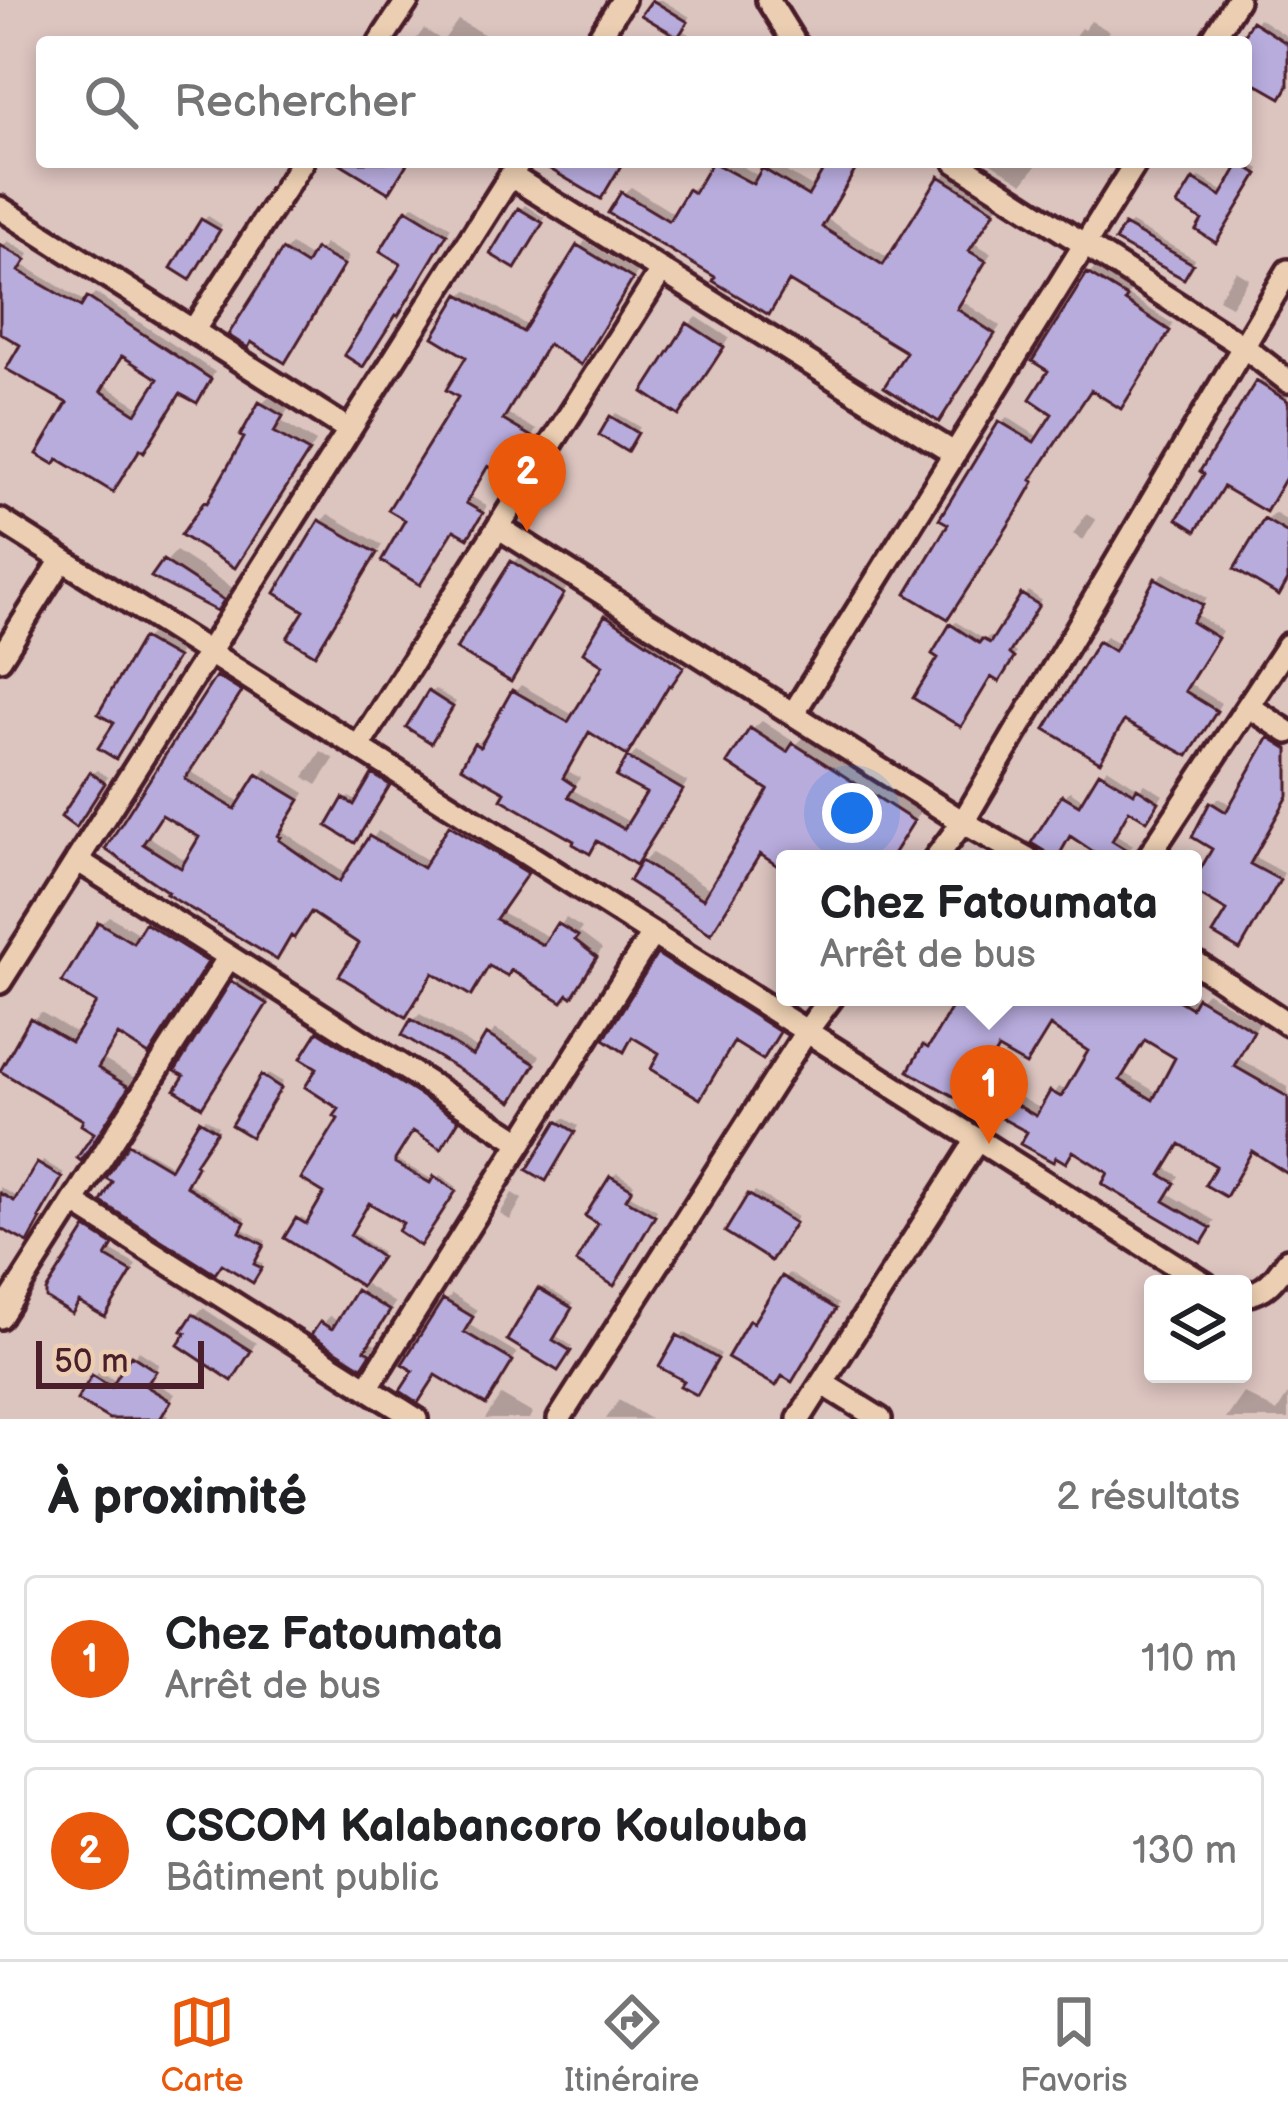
<!DOCTYPE html>
<html lang="fr">
<meta charset="utf-8">
<style>
:root{--surface:#fff;--page:#f6f6f6;--text:#202124;--muted:#757577;--line:#e0e0e0;--accent:#ea580c}
body{margin:0;font-family:"Balsamiq Sans",sans-serif;background:var(--page);color:var(--text)}
.controls{position:absolute;right:36px;bottom:36px;display:grid;overflow:hidden;border-radius:12px;box-shadow:0 6px 18px #0003}
.controls button{width:108px;height:108px;display:grid;place-items:center;padding:0;border:0;border-bottom:3px solid var(--line);background:var(--surface);color:var(--text);font:60px sans-serif}
.scale{position:absolute;left:36px;bottom:30px;width:168px;box-sizing:border-box;padding-left:12px;border:6px solid #4a1f2b;border-top:0;font-size:33px;line-height:42px;white-space:nowrap;color:#4a1f2b;-webkit-text-stroke:9px #eccfb2;paint-order:stroke}
.you{position:absolute;left:852px;top:813px;width:42px;height:42px;margin:-30px;border:9px solid #fff;border-radius:50%;background:#1a73e8;box-shadow:0 0 0 18px #1a73e833}
.badge{display:grid;place-items:center;width:78px;height:78px;border-radius:50%;background:var(--accent);color:#fff;font-size:39px;font-weight:700}
.pin{position:absolute;translate:-50% -99px;filter:drop-shadow(0 3px 6px #0008)}
.pin::after{content:'';position:absolute;top:63px;width:42px;height:36px;background:inherit;clip-path:polygon(0 0,100% 0,50% 100%)}
.popup{position:absolute;left:776px;top:850px;width:426px;height:156px;box-sizing:border-box;display:grid;place-content:center;border-radius:12px;background:var(--surface);filter:drop-shadow(0 3px 9px #0005);font-size:39px;white-space:nowrap;color:var(--muted)}
.popup b{font-size:45px;color:var(--text)}
.popup::after{content:'';position:absolute;left:50%;top:100%;margin-left:-24px;border:24px solid transparent;border-top-color:var(--surface)}
.list{margin:0;padding:0;list-style:none}
h2{display:flex;justify-content:space-between;align-items:center;height:156px;margin:0;padding:0 48px;font-size:51px}
h2 small{font-size:39px;font-weight:400;color:var(--muted)}
.list li{display:grid;grid-template-columns:78px 1fr auto;gap:36px;align-items:center;box-sizing:border-box;height:168px;margin:0 24px 24px;padding:0 24px;border:3px solid var(--line);border-radius:12px}
.list b{display:block;font-size:45px;white-space:nowrap}
.list p{margin:0;font-size:39px;white-space:nowrap;color:var(--muted)}
.list em{font-size:39px;font-style:normal;color:var(--muted)}
.icon{flex:none;width:66px;height:66px;fill:none;stroke:currentColor;stroke-width:2;stroke-linecap:round;stroke-linejoin:round}
.map{position:relative;flex:none;width:1288px;height:1419px;overflow:hidden}
.search{position:absolute;background:var(--surface);box-shadow:0 6px 18px #0003;left:36px;right:36px;top:36px;height:132px;display:flex;align-items:center;gap:30px;box-sizing:border-box;padding:0 42px;border-radius:12px;color:var(--muted);font-size:45px}
.sheet{height:540px;background:var(--surface)}
nav{display:flex;justify-content:space-around;align-items:center;box-sizing:border-box;height:168px;border-top:3px solid var(--line);background:var(--surface);font-size:33px;color:var(--muted)}
nav a{display:grid;justify-items:center;gap:6px}
nav .on{color:var(--accent)}
.map>svg:first-child{display:block}
.shadow{fill:#0003;fill-rule:evenodd}
.building{fill:#b8acdd;stroke:#4a1f2b;stroke-width:3;fill-rule:evenodd}
.lines{fill:none;stroke-linecap:round;stroke-linejoin:round}
.minor-casing{stroke:#4a1f2b;stroke-width:30}
.minor{stroke:#eccfb2;stroke-width:21}
</style>
<div class="map">
<svg width="1288" height="1419" viewBox="0 0 1288 1419">
<rect width="100%" height="100%" fill="#dcc4bf"/>
<filter id="ink" filterUnits="userSpaceOnUse"><feTurbulence type="fractalNoise" baseFrequency=".00833" numOctaves="2"/><feDisplacementMap in="SourceGraphic" scale="24" xChannelSelector="R" yChannelSelector="G"/><feConvolveMatrix kernelMatrix="1 2 1 2 8 2 1 2 1" color-interpolation-filters="sRGB"/></filter>
<g filter="url(#ink)">
<path class="shadow" d="M655 0H662L690 17 682 30 698 39 696 42H661L669 28Z
M1259 18 1288 37V84L1246 63V42H1243Z
M458 20 487 36 483 42H414L424 29 443 41Z
M1091 21 1109 31 1102 42H1072L1077 33 1081 28 1084 30Z
M1247 161 1260 169 1220 235 1206 219 1196 181 1200 177 1226 193Z
M716 162H735L760 177 771 163 816 189 832 162H860L827 219 890 259 948 170 1000 203 974 243 991 253 962 301 1000 326 939 418 910 351 791 278 775 304 719 276 623 194 631 187 676 215 690 191 697 184 701 186Z
M989 162H1039L1023 183Z
M414 205 451 227 404 307 396 314 405 263 408 211Z
M525 205 545 218 519 260 520 210Z
M208 216 222 225 194 271 203 221Z
M1131 223 1195 259 1188 271 1126 227Z
M8 241 29 254 23 265 87 303 95 293 215 372 202 394 181 391 141 447 71 402 24 344 0 330V250ZM123 354 162 378 143 409 105 385Z
M585 241 637 273 587 355 549 342 507 413 536 430 508 475 489 464 470 496 487 506 473 528 410 519 462 396 471 356 461 296 467 290 530 327Z
M325 244 349 257 291 352 252 339 284 252 291 245 313 259Z
M1094 269 1130 291 1128 295 1173 324 1126 399 1092 387 1034 474 1037 476 953 610 952 523 1001 423 1007 417 1040 438 1057 413 1052 369 1089 275Z
M1236 271 1249 279 1231 306 1218 299Z
M697 317 729 338 679 412 689 325Z
M1266 375 1288 388V474L1272 501 1225 484 1196 527 1209 473 1204 470 1259 382Z
M271 395 290 406 281 421 316 442 244 555 235 565 215 495 262 404Z
M616 413 640 427 631 443 612 418Z
M1274 513 1288 521V581L1278 592 1267 521Z
M328 514 382 545 321 644 308 610 321 522Z
M1086 514 1096 520 1083 540 1073 534Z
M176 551 233 588 216 608 166 562Z
M519 558 567 587 516 673 513 563Z
M1164 573 1207 598 1196 614 1222 631 1190 684 1221 703 1195 746 1125 719 1106 752 1100 643 1106 636 1121 645 1157 580Z
M1028 591 1041 600 1011 649 1016 653 1003 674 942 657 952 626 956 622 985 640 989 636 995 640Z
M614 610 686 657 672 679 591 730 568 771 580 778 573 790 631 823 651 792 629 759 636 752 687 782 642 854 599 838 589 850 509 791 476 745 483 738 487 741 515 692 521 685 575 716 607 664V617Z
M152 633 181 650 122 748 145 640Z
M225 671 246 684 190 771 242 803 266 769 305 793 283 828 285 829 284 832 347 875 378 831 429 861 458 820 533 865 501 912 551 938 566 918 582 928 579 932 602 949 578 987 491 963 478 985 435 970 406 1013 364 943 313 909 276 957 109 849ZM163 812 203 836 188 862 148 836Z
M435 689 456 702 435 734 430 693Z
M762 721 797 744 805 736 921 810 890 859H785V867L762 852 720 921 711 930 643 862 652 853 712 890 773 789 752 730Z
M1278 733 1288 740V795L1256 849 1255 857 1284 873 1246 940 1240 946 1216 848 1212 804 1219 798 1233 806Z
M321 751 334 759 317 785 304 777Z
M1107 768 1140 789 1145 784 1163 795 1152 812 1131 807 1115 834 1133 845 1124 859H1101L1104 855 1072 834 1057 855 1064 797 1070 791 1085 801Z
M97 770 108 777 80 819 92 774Z
M378 772 392 781 358 836 346 800 349 797 359 802Z
M109 916 141 935 155 917 214 953 157 1043 120 1033 104 1060 135 1078 82 1156 98 1132 87 1119 33 1020 41 1012 79 1035 100 1002V924Z
M668 948 786 1023 763 1056 736 1039 708 1086 699 1095 664 1052 634 1035 623 1048 659 956Z
M241 975 273 995 209 1096 202 1103 188 1075 234 983Z
M1207 992 1259 1023 1238 1058 1288 1087V1170L1254 1149 1232 1187 1225 1193 1220 1165 1182 1141 1166 1168 1179 1176 1168 1193 1215 1221 1202 1239 1112 1172 1074 1149 1066 1159 942 1053 928 1045 932 1040 935 1042 962 997H1190L1198 1002ZM1051 1024 1092 1050 1068 1091 1059 1087 1043 1110 985 1077 1000 1046 1026 1062ZM1147 1037 1179 1057 1159 1094 1124 1073Z
M420 1014 480 1050 495 1029 540 1056 512 1098 413 1021Z
M323 1029 460 1116 443 1142 414 1128 397 1154V1160L435 1181 440 1175 457 1187 423 1239 408 1222 370 1200 351 1231 382 1253 362 1282 395 1303 370 1342 376 1345 362 1363 323 1324 330 1316 340 1323 365 1285 288 1237 301 1217 310 1222 328 1192 342 1118 343 1108 322 1067 320 1033Z
M268 1073 283 1082 255 1129 264 1077Z
M205 1118 218 1126 196 1160 198 1162 187 1182 246 1218 241 1228 266 1241 256 1260 263 1264 255 1276 130 1146 133 1143 174 1167Z
M564 1118 578 1126 550 1173 559 1123Z
M43 1161 64 1173 40 1213 43 1214 31 1236 3 1226 0 1232V1187L19 1198Z
M617 1173 634 1184 628 1194 657 1210 618 1278 602 1223 612 1177Z
M755 1191 797 1217 775 1252 729 1231Z
M512 1193 522 1199 510 1220 500 1214Z
M95 1223 117 1237 110 1250 136 1265 105 1314 88 1230Z
M789 1273 838 1304 796 1373 751 1322 755 1317 759 1319Z
M544 1286 573 1304 555 1335 572 1346 558 1367 540 1290Z
M452 1294 477 1310 468 1324 517 1353 492 1395 437 1373 446 1301Z
M203 1308 256 1343 239 1369 195 1316Z
M684 1332 721 1354 701 1387 680 1337Z
M139 1351 159 1364 150 1379 175 1394 163 1413 168 1416 166 1419H115L94 1377 100 1371 117 1382Z
M1244 1393 1277 1412 1288 1394V1419H1226Z
M501 1395 532 1413 529 1419H485Z
M619 1400 650 1419H606Z"/>
<path class="building" d="M652 0 688 22 678 37 641 15Z
M1252 21 1288 44V86L1281 98 1246 78V42H1239Z
M338 162H408L389 193Z
M538 162H623L601 199Z
M712 162 753 184 762 168 808 196 828 162H860L822 227 883 265 939 176 995 211 969 251 986 261 957 309 995 334 939 422 884 387 906 352 789 281 769 315 713 281 715 277 608 213 621 192 669 221 688 189 694 193Z
M1240 163 1258 174 1216 243 1196 230 1202 220 1177 205 1193 179 1221 196Z
M518 208 543 223 515 269 490 254Z
M406 209 447 234 398 316 396 315 363 367 344 355 401 264 380 251Z
M201 219 220 230 190 280 171 268Z
M1124 225 1193 264 1184 279 1115 241Z
M0 245 26 260 19 271 81 307 87 297 211 379 197 403 180 394 144 452 140 449 113 492 58 459 54 464 37 454 67 403 6 369 20 345 0 333ZM122 356 158 379 136 414 101 391Z
M577 245 633 279 581 365 548 344 503 420 532 437 523 454 509 478 488 466 466 503 483 513 468 538 454 530 420 585 381 561 405 520 388 510 458 397 446 390 466 357 433 337 459 294 523 332Z
M315 249 344 265 285 363 251 342 248 348 228 335 282 250 306 265Z
M1087 273 1127 297 1125 301 1170 331 1121 409 1091 390 1031 480 1034 482 1015 515 948 619 906 594 948 524 939 519 999 421 1034 442 1052 414 1030 399 1048 371 1032 361Z
M687 323 724 347 679 416 643 392Z
M1256 381 1288 401V474L1266 512 1223 487 1196 531 1177 519 1204 474 1200 471Z
M259 402 283 416 274 432 309 452 235 568 181 535 204 502 207 503 244 438 240 436Z
M610 416 638 433 627 452 599 435Z
M1264 519 1288 533V580L1279 596 1234 569Z
M319 520 377 553 315 655 287 638 304 611 275 593Z
M163 560 224 600 217 611 151 577Z
M511 561 564 594 511 682 456 649Z
M1155 578 1203 605 1192 622 1218 638 1185 691 1217 711 1188 756 1124 721 1100 762 1045 729 1098 641 1114 651Z
M1021 594 1039 605 1009 654 1014 658 999 682 991 677 961 727 913 698 938 658 932 654 950 624 979 643 982 639 990 643Z
M605 615 684 667 671 686 669 685 627 756 589 732 563 778 575 786 568 797 624 829 646 793 616 777 627 757 683 790 636 865 597 841 590 854 573 844 574 841 501 799 505 792 461 767 474 743 480 747 512 690 568 722 603 665 583 652Z
M142 638 177 658 116 759 98 748 114 723 98 714Z
M216 676 242 692 185 779 235 809 257 774 300 800 278 836 281 837 279 840 339 882 369 836 423 868 449 825 528 873 496 919 543 945 557 923 578 936 575 940 597 957 572 997 568 994 562 1002 511 970 508 976 489 966 471 996 433 973 406 1017 339 976 359 944 311 912 294 938 291 936 277 960 166 894 168 892 105 849ZM162 815 199 837 181 868 143 844Z
M428 691 453 707 431 743 406 727Z
M750 728 787 752 793 743 914 821 890 859H785V871L760 854 711 934 629 881 641 861 703 899 768 790 727 763Z
M1269 737 1288 749V796L1250 864 1280 880 1240 950 1213 934 1227 911 1193 891V882L1212 849 1192 837 1210 802 1226 812Z
M90 772 105 783 76 828 61 817Z
M1099 772 1134 793 1137 788 1159 802 1147 821 1129 810 1112 841 1133 854 1132 859H1104L1070 836 1057 859 1031 843 1062 795 1079 805Z
M372 774 390 785 355 843 327 826 343 798 354 805Z
M98 922 133 943 145 923 208 962 149 1055 118 1035 98 1068 129 1087 81 1161 77 1158 94 1133 81 1125 83 1120 0 1071 30 1018 71 1042 96 1003 62 982Z
M657 954 780 1032 763 1060 734 1042 700 1099 651 1069 659 1053 632 1037 624 1052 604 1039Z
M231 981 267 1004 202 1107 175 1090 184 1076 175 1071Z
M958 997H1173L1191 1008 1197 997 1254 1031 1234 1066 1288 1097V1174L1252 1151 1226 1197 1205 1185 1216 1166 1180 1144 1161 1175 1175 1183 1164 1201 1211 1228 1202 1243 1102 1184 1108 1173 1073 1151 1066 1163 1056 1157 1053 1162 1020 1144 1027 1132 970 1101 968 1104 908 1071 923 1045 928 1048ZM1050 1026 1088 1051 1061 1097 1050 1091 1036 1116 980 1084 983 1079 981 1078 998 1049 1026 1065ZM1145 1040 1175 1058 1153 1100 1120 1080Z
M411 1019 473 1056 486 1034 535 1064 512 1102 402 1035Z
M318 1031 459 1120 441 1149 413 1131 395 1160V1163L430 1183 434 1176 456 1191 420 1246 398 1231 403 1223 369 1203 350 1235 381 1257 361 1286 284 1238 296 1218 306 1224 324 1193 301 1179 338 1119 334 1116 339 1109 305 1087 317 1068 301 1058Z
M261 1075 281 1088 251 1137 231 1125Z
M199 1120 217 1131 195 1164 197 1166 186 1186 245 1222 240 1232 264 1245 254 1264 262 1268 253 1283 222 1264 215 1274 101 1202 112 1182 106 1178 128 1144 170 1169Z
M557 1121 575 1132 546 1181 527 1170Z
M37 1163 62 1178 39 1218 41 1219 28 1243 0 1228V1193L14 1201Z
M610 1176 632 1189 626 1199 655 1216 614 1286 576 1262 598 1224 585 1216Z
M748 1194 795 1223 771 1261 725 1232Z
M86 1228 113 1245 106 1257 132 1272 105 1317 79 1302 72 1314 46 1298V1291Z
M782 1276 836 1309 792 1382 782 1376 776 1386 727 1358 749 1320 753 1323Z
M538 1288 572 1308 553 1340 571 1351 558 1371 507 1340Z
M356 1290 390 1311 365 1350 371 1353 362 1367 311 1335 320 1322 332 1329Z
M443 1299 473 1317 464 1332 513 1361 486 1405 436 1375 418 1403 400 1391 413 1371 402 1364Z
M193 1314 251 1351 232 1381 178 1345 186 1333 182 1331Z
M677 1335 718 1359 697 1395 680 1386 684 1381 659 1367Z
M131 1355 156 1371 146 1386 171 1401 160 1419H109L77 1400 92 1375 111 1387Z"/>
<g class="lines">
<defs>
<path id="minor" d="M768 0 794 42
M380 42 408 0
M596 42 623 0
M1211 42 1237 0
M956 162 1244 347 1288 381
M511 176 955 454
M0 208 349 430
M193 331 302 162
M0 520 1205 1284
M498 527 963 822 1028 859
M0 659 62 560
M1248 706 1288 732
M793 714 1136 162
M358 747 662 270
M935 859 963 822 1288 271
M1147 859 1288 645
M77 860 521 1142
M1193 961 1288 1024
M0 982 519 162
M73 1202 416 1419
M1243 1295C1266 1293 1276 1278 1288 1260
M0 1317 229 957
M822 1383 880 1419
M367 1388 652 934
M559 1419 806 1032 832 997
M799 1419 977 1140"/>
</defs>
<use href="#minor" class="minor-casing"/>
<use href="#minor" class="minor"/>
</g>
</g>
</svg>
<div class="controls">
<button><svg class="icon" aria-label="layers" viewBox="0 0 24 24"><path d="M12 4l9 5-9 5-9-5zM3 14l9 5 9-5"/></svg></button>
</div>
<div class="scale">50 m</div>
<div class="you"></div>
<div class="pin badge" style="left:989px;top:1144px">1</div>
<div class="popup"><b>Chez Fatoumata</b>Arrêt de bus</div>
<div class="pin badge" style="left:527px;top:532px">2</div>
<div class="search"><svg class="icon" aria-label="search" viewBox="0 0 24 24"><circle cx="10" cy="10" r="6"/><path d="M15 15l6 6"/></svg>Rechercher</div>
</div>
<section class="sheet">
<h2>À proximité<small>2 résultats</small></h2>
<ul class="list">
<li><span class="badge">1</span><div><b>Chez Fatoumata</b><p>Arrêt de bus</p></div><em>110 m</em></li>
<li><span class="badge">2</span><div><b>CSCOM Kalabancoro Koulouba</b><p>Bâtiment public</p></div><em>130 m</em></li>
</ul>
</section>
<nav>
<a class="on"><svg class="icon" aria-label="map" viewBox="0 0 24 24"><path d="M3 6l6-2 6 2 6-2v14l-6 2-6-2-6 2zM9 4v14M15 6v14"/></svg>Carte</a>
<a><svg class="icon" aria-label="directions" viewBox="0 0 24 24"><path d="M12 3l9 9-9 9-9-9zM9 14v-3h6M13 9l2 2-2 2"/></svg>Itinéraire</a>
<a><svg class="icon" aria-label="saved" viewBox="0 0 24 24"><path d="M7 4h10v16l-5-4-5 4z"/></svg>Favoris</a>
</nav>
